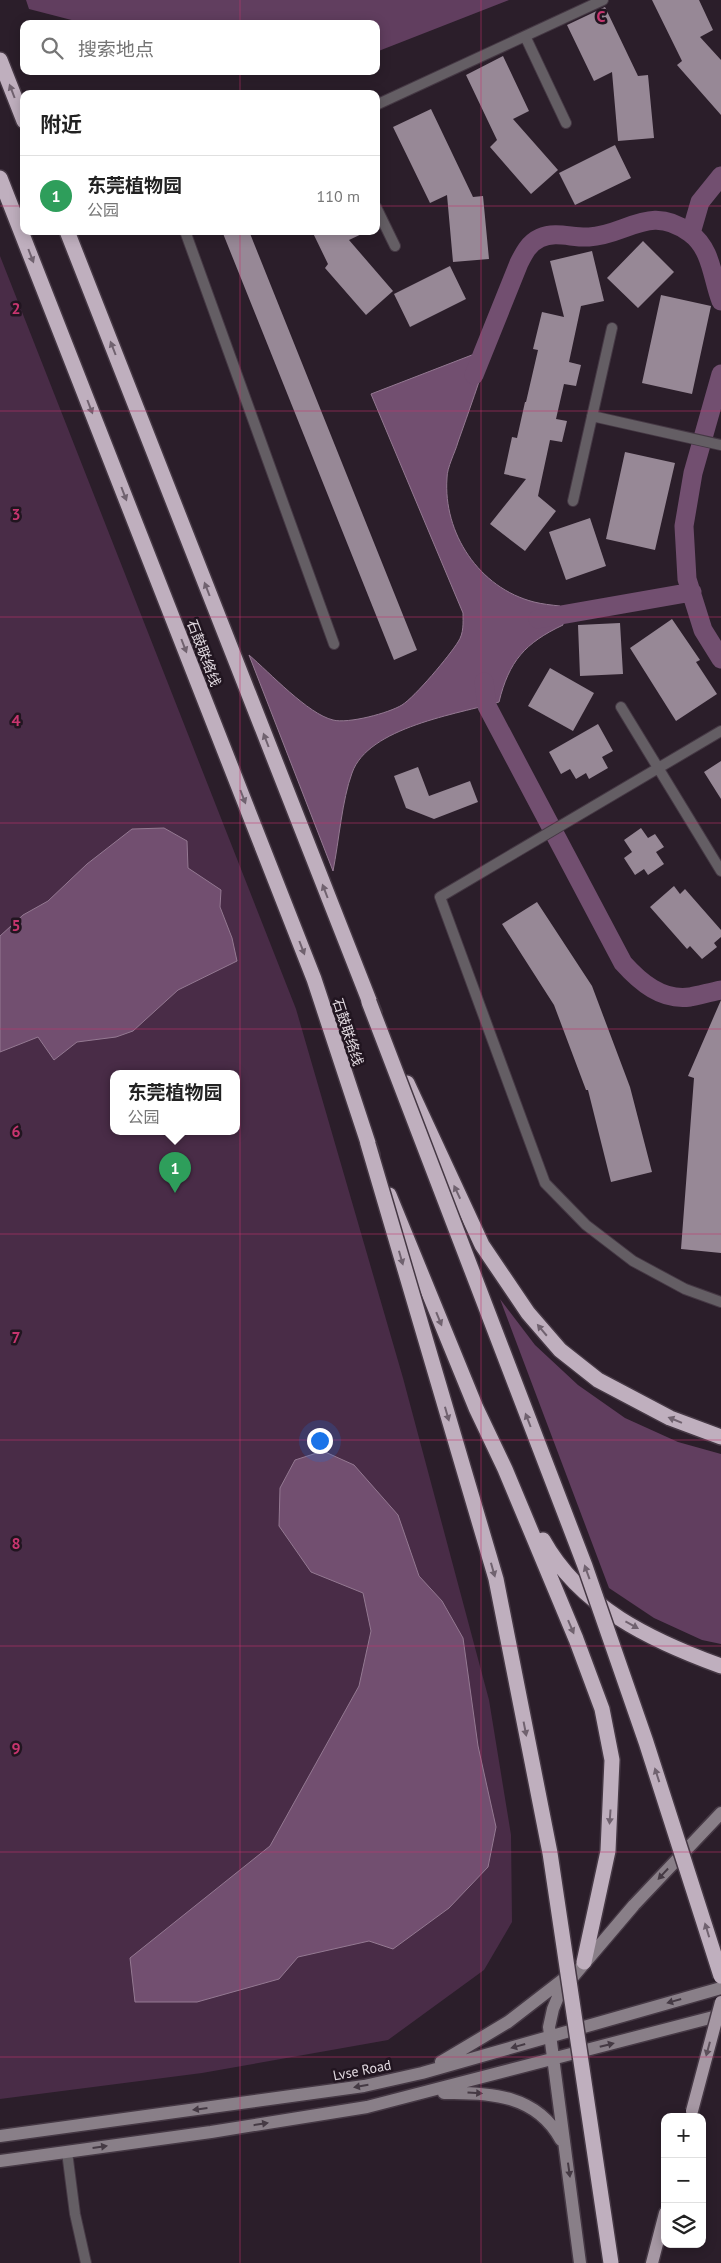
<!DOCTYPE html>
<html lang="zh">
<meta charset="utf-8">
<style>
:root{--surface:#fff;--page:#f2f2f2;--text:#222;--muted:#767676;--line:#e0e0e0;--accent:#1a73e8}
body{margin:0;font-family:"PT Sans","Noto Sans SC",sans-serif;background:var(--page);color:var(--text)}
.controls{position:absolute;right:15px;bottom:15px;display:grid;overflow:hidden;border-radius:10px;box-shadow:0 2px 12px #0003}
.controls button{width:45px;height:45px;display:grid;place-items:center;padding:0;border:0;border-bottom:1px solid var(--line);background:var(--surface);color:var(--text);font:25px sans-serif}
.you{position:absolute;left:319px;top:1440px;width:18px;height:18px;margin:-12px;border:4px solid #fff;border-radius:50%;background:#1a73e8;box-shadow:0 0 0 8px #1a73e833}
.badge{display:grid;place-items:center;width:32px;height:32px;border-radius:50%;background:var(--accent);color:#fff;font-size:16px;font-weight:700}
.pin{position:absolute;translate:-50% -41px;filter:drop-shadow(0 1px 2px #0008)}
.pin::after{content:'';position:absolute;top:26px;width:18px;height:15px;background:inherit;clip-path:polygon(0 0,100% 0,50% 100%)}
.popup{position:absolute;left:110px;top:1070px;width:130px;height:65px;box-sizing:border-box;display:grid;place-content:center;border-radius:10px;background:var(--surface);filter:drop-shadow(0 1px 4px #0005);font-size:16px;white-space:nowrap;color:var(--muted)}
.popup b{font-size:19px;color:var(--text)}
.popup::after{content:'';position:absolute;left:50%;top:100%;margin-left:-10px;border:10px solid transparent;border-top-color:var(--surface)}
.list{margin:0;padding:0;list-style:none}
h2{display:flex;justify-content:space-between;align-items:center;height:65px;margin:0;padding:0 20px;font-size:21px}
h2 small{font-size:16px;font-weight:400;color:var(--muted)}
.list li{display:grid;grid-template-columns:32px 1fr auto;gap:15px;align-items:center;box-sizing:border-box;height:80px;padding:0 20px;border-top:1px solid var(--line)}
.list b{display:block;font-size:19px;white-space:nowrap}
.list p{margin:0;font-size:16px;white-space:nowrap;color:var(--muted)}
.list em{font-size:16px;font-style:normal;color:var(--muted)}
.icon{flex:none;width:28px;height:28px;fill:none;stroke:currentColor;stroke-width:2;stroke-linecap:round;stroke-linejoin:round}
.map{position:relative;flex:none;width:721px;height:2263px;overflow:hidden}
.search{position:absolute;background:var(--surface);box-shadow:0 2px 12px #0003;left:20px;top:20px;width:360px;height:55px;display:flex;align-items:center;gap:12px;box-sizing:border-box;padding:0 18px;border-radius:10px;color:var(--muted);font-size:19px}
.panel{position:absolute;background:var(--surface);box-shadow:0 2px 12px #0003;left:20px;top:90px;width:360px;height:145px;border-radius:10px}
.map>svg:first-child{display:block}
.green{fill:#492c47;fill-rule:evenodd}
.forest{fill:#613e5f}
.water{fill:#724f70;stroke:#947992}
.lines{fill:none;stroke-linecap:round;stroke-linejoin:round}
.canal{stroke:#724f70;stroke-width:19}
.building{fill:#978896}
.lane-casing{stroke:#453844;stroke-width:12}
.secondary-casing{stroke:#453844;stroke-width:15}
.primary-casing{stroke:#453844;stroke-width:15}
.highway-casing{stroke:#453844;stroke-width:18}
.lane{stroke:#645e64;stroke-width:10}
.secondary{stroke:#897f88;stroke-width:12}
.primary{stroke:#a698a4;stroke-width:12}
.highway{stroke:#bfafbe;stroke-width:15}
.primary-bridge-casing{stroke:#453844;stroke-width:15;stroke-linecap:butt}
.highway-bridge-casing{stroke:#453844;stroke-width:18;stroke-linecap:butt}
.primary-bridge{stroke:#a698a4;stroke-width:12}
.highway-bridge{stroke:#bfafbe;stroke-width:15}
.oneway{fill:#70626f}
.oneway2{fill:#453a44}
.oneway3{fill:#5d505b}
.grid{fill:none;stroke:#c7356f;stroke-width:1;stroke-opacity:0.55}
.labels{text-anchor:middle;dominant-baseline:central;stroke-width:5;stroke-linejoin:round;paint-order:stroke}
.street-label{font-size:14px;fill:#e2dae1;stroke:#211520}
.grid-label{font-size:16px;text-anchor:middle;font-weight:bold;fill:#c7356f;stroke:#211520;stroke-width:5;stroke-linejoin:round;paint-order:stroke}
</style>
<div class="map">
<svg width="721" height="2263" viewBox="0 0 721 2263">
<rect width="100%" height="100%" fill="#2b1e2a"/>
<path class="green" d="M0 256 296 1009 403 1378 489 1700 511 1835 512 1922 484 1970 388 2040 202 2073 0 2099ZM114 1074H236V1132H114Z"/>
<path class="forest" d="M26 0H509L376 52V24H87L29 9Z
M500 1299 535 1345 578 1385 625 1418 678 1442 721 1454V1644L702 1640 654 1618 609 1588Z"/>
<path class="water" d="M490 348C480 380 469 411 458 442 455 453 447 467 447 478 443 533 479 588 534 602 542 604 551 605 560 606L563 625C525 643 509 661 499 702 458 714 368 727 352 773 342 800 339 841 333 871L249 655C270 673 308 714 333 720 348 724 389 713 402 705 415 697 450 655 458 642 464 633 463 623 463 613L371 394Z
M164 828 187 841 188 868 221 890 220 907 232 938 237 961 178 990 133 1031 116 1037 77 1042 54 1060 38 1037 0 1052V936L23 915 48 901 87 864 132 829Z
M323 1451 354 1465 398 1515 419 1576 442 1601 463 1638 478 1746 496 1827 488 1867 449 1908 393 1949 369 1941 298 1957 279 1979 197 2002H135L130 1958 270 1846 359 1686 371 1631 363 1593 311 1572 279 1526 280 1488 295 1460Z"/>
<g class="lines">
<path class="canal" d="M691 233 700 202 721 176
M721 374 693 473 684 526 687 579 703 630 721 659
M474 375 519 263C524 253 529 243 540 238 556 231 572 238 589 237 627 235 650 203 690 233 712 249 712 278 721 301
M538 619 692 592
M484 682 487 706 623 963C640 982 662 1001 690 997 700 995 711 992 721 990"/>
</g>
<path class="building" d="M652 0H699L713 30 700 37 721 60V115L677 65 682 61Z
M605 7 638 76 648 75 654 138 618 141 612 72 594 81 567 25Z
M503 56 529 111 513 119 558 170 531 194 490 147 497 140 466 75Z
M431 109 473 197 483 196 489 259 453 262 447 195 430 203 393 127Z
M615 145 631 178 575 205 559 173Z
M222 231H249L417 650 394 660Z
M312 231H368L349 240 393 291 366 315 325 268 328 264Z
M643 241 674 272 638 308 607 278Z
M592 251 604 301 581 306 569 362 581 365 576 386 564 384 556 419 567 421 562 442 550 440 538 496 556 511 525 551 490 524 526 479 504 474 512 437 517 438 525 402H526L538 350 533 349 542 312 564 317 550 261Z
M450 266 466 299 410 327 394 294Z
M661 295 711 306 692 394 642 383Z
M625 452 675 463 655 550 606 539Z
M590 518 606 566 566 580 549 532Z
M672 619 700 660 696 662 717 694 676 721 630 648Z
M620 623 623 674 580 676 578 625Z
M550 668 594 693 573 731 528 706Z
M598 724 613 751 602 757 608 768 589 779 586 773 576 779 570 769 561 774 549 752Z
M721 761V799L704 772Z
M418 767 429 796 470 781 478 802 434 819 406 808 394 776Z
M641 828 648 838 655 834 664 847 656 852 664 864 648 875 644 869 635 875 624 858 632 852 624 840Z
M674 886 680 894 685 889 721 930V937L714 943 717 947 702 959 690 946 687 949 650 907Z
M537 902 592 986 630 1087 652 1172 611 1182 588 1090H586L554 1005 502 924Z
M721 1000V1253L681 1249 694 1078 688 1076Z"/>
<g class="lines">
<defs>
<path id="lane" d="M525 36 566 123
M376 105 603 0
M376 207 395 246
M185 231 334 644
M592 416 721 445
M573 501 612 328
M621 707 721 871
M721 731 440 897 545 1183 586 1225 633 1261 685 1289 721 1302
M67 2152 75 2214 86 2263"/>
<path id="secondary" d="M441 2062 508 2022 565 1978
M444 2093C490 2092 537 2095 561 2140
M0 2136 364 2086 422 2073 721 1988
M0 2161 211 2132 367 2107 721 2015
M580 2263 549 2027 553 2009 560 1992 634 1905 721 1813"/>
<path id="primary" d="M652 2263 665 2213"/>
<path id="highway" d="M0 60 24 121
M0 178 314 979 372 1155
M67 231 374 1013
M407 1083 482 1245 528 1313 560 1350 598 1380 670 1418 721 1437
M389 1195 476 1408 505 1469 576 1639 602 1709 612 1760 608 1851 584 1962
M543 1540C580 1607 652 1641 721 1666"/>
</defs>
<use href="#lane" class="lane-casing"/>
<use href="#secondary" class="secondary-casing"/>
<use href="#primary" class="primary-casing"/>
<use href="#highway" class="highway-casing"/>
<use href="#lane" class="lane"/>
<use href="#secondary" class="secondary"/>
<use href="#primary" class="primary"/>
<use href="#highway" class="highway"/>
<defs>
<path id="primary-bridge" d="M692 2111 721 2002"/>
<path id="highway-bridge" d="M369 1002 585 1566 646 1742 721 1976
M368 1144 496 1579 550 1853 611 2263"/>
</defs>
<use href="#primary-bridge" class="primary-bridge-casing"/>
<use href="#highway-bridge" class="highway-bridge-casing"/>
<use href="#primary-bridge" class="primary-bridge"/>
<use href="#highway-bridge" class="highway-bridge"/>
</g>
<defs><path id="oneway-solid" d="M-6-.8H1V-3.2L6.5 0L1 3.2V.8H-6Z" transform="scale(1.25)"/></defs>
<g class="oneway">
<use href="#oneway-solid" transform="translate(12 91) rotate(-111)"/>
<use href="#oneway-solid" transform="translate(31 256) rotate(69)"/>
<use href="#oneway-solid" transform="translate(113 348) rotate(-111)"/>
<use href="#oneway-solid" transform="translate(90 407) rotate(69)"/>
<use href="#oneway-solid" transform="translate(124 494) rotate(69)"/>
<use href="#oneway-solid" transform="translate(207 589) rotate(-111)"/>
<use href="#oneway-solid" transform="translate(184 646) rotate(69)"/>
<use href="#oneway-solid" transform="translate(266 740) rotate(-111)"/>
<use href="#oneway-solid" transform="translate(243 797) rotate(69)"/>
<use href="#oneway-solid" transform="translate(325 891) rotate(-111)"/>
<use href="#oneway-solid" transform="translate(302 948) rotate(69)"/>
<use href="#oneway-solid" transform="translate(457 1192) rotate(-115)"/>
<use href="#oneway-solid" transform="translate(401 1258) rotate(74)"/>
<use href="#oneway-solid" transform="translate(439 1319) rotate(68)"/>
<use href="#oneway-solid" transform="translate(542 1330) rotate(-130)"/>
<use href="#oneway-solid" transform="translate(447 1414) rotate(74)"/>
<use href="#oneway-solid" transform="translate(528 1420) rotate(-111)"/>
<use href="#oneway-solid" transform="translate(675 1420) rotate(-158)"/>
<use href="#oneway-solid" transform="translate(493 1570) rotate(74)"/>
<use href="#oneway-solid" transform="translate(587 1572) rotate(-110)"/>
<use href="#oneway-solid" transform="translate(632 1625) rotate(29)"/>
<use href="#oneway-solid" transform="translate(571 1627) rotate(67)"/>
<use href="#oneway-solid" transform="translate(525 1729) rotate(79)"/>
<use href="#oneway-solid" transform="translate(657 1775) rotate(-108)"/>
<use href="#oneway-solid" transform="translate(610 1817) rotate(94)"/>
<use href="#oneway-solid" transform="translate(707 1930) rotate(-107)"/>
</g>
<g class="oneway2">
<use href="#oneway-solid" transform="translate(663 1874) rotate(133)"/>
<use href="#oneway-solid" transform="translate(674 2001) rotate(164)"/>
<use href="#oneway-solid" transform="translate(607 2045) rotate(-14)"/>
<use href="#oneway-solid" transform="translate(518 2046) rotate(164)"/>
<use href="#oneway-solid" transform="translate(361 2086) rotate(170)"/>
<use href="#oneway-solid" transform="translate(475 2093) rotate(3)"/>
<use href="#oneway-solid" transform="translate(200 2109) rotate(173)"/>
<use href="#oneway-solid" transform="translate(261 2124) rotate(-9)"/>
<use href="#oneway-solid" transform="translate(100 2147) rotate(-8)"/>
<use href="#oneway-solid" transform="translate(569 2170) rotate(82)"/>
</g>
<use class="oneway3" href="#oneway-solid" transform="translate(708 2049) rotate(105)"/>
<path class="grid" d="M240 0V24M481 0V2263M240 71V94M0 206H24M376 206H721M240 231V2263M0 411H721M0 617H721M0 823H721M0 1029H721M0 1234H721M0 1440H721M0 1646H721M0 1852H721M0 2057H721"/>
<g class="labels">
<g class="street-label">
<text transform="translate(204 653) rotate(69)">石鼓联络线</text>
<text transform="translate(348 1032) rotate(72)">石鼓联络线</text>
<text transform="translate(362 2070) rotate(-11)">Lvse Road</text>
</g>
</g>
<g class="grid-label">
<text x="601" y="22">C</text>
<text x="16" y="314">2</text>
<text x="16" y="520">3</text>
<text x="16" y="726">4</text>
<text x="16" y="931">5</text>
<text x="16" y="1137">6</text>
<text x="16" y="1343">7</text>
<text x="16" y="1549">8</text>
<text x="16" y="1754">9</text>
</g>
</svg>
<div class="controls">
<button>+</button>
<button>−</button>
<button><svg class="icon" aria-label="layers" viewBox="0 0 24 24"><path d="M12 4l9 5-9 5-9-5zM3 14l9 5 9-5"/></svg></button>
</div>
<div class="you"></div>
<div class="pin badge" style="left:175px;top:1193px;background:#2e9e5b">1</div>
<div class="popup"><b>东莞植物园</b>公园</div>
<div class="search"><svg class="icon" aria-label="search" viewBox="0 0 24 24"><circle cx="10" cy="10" r="6"/><path d="M15 15l6 6"/></svg>搜索地点</div>
<section class="panel">
<h2>附近<small></small></h2>
<ul class="list">
<li><span class="badge" style="background:#2e9e5b">1</span><div><b>东莞植物园</b><p>公园</p></div><em>110 m</em></li>
</ul>
</section>
</div>
